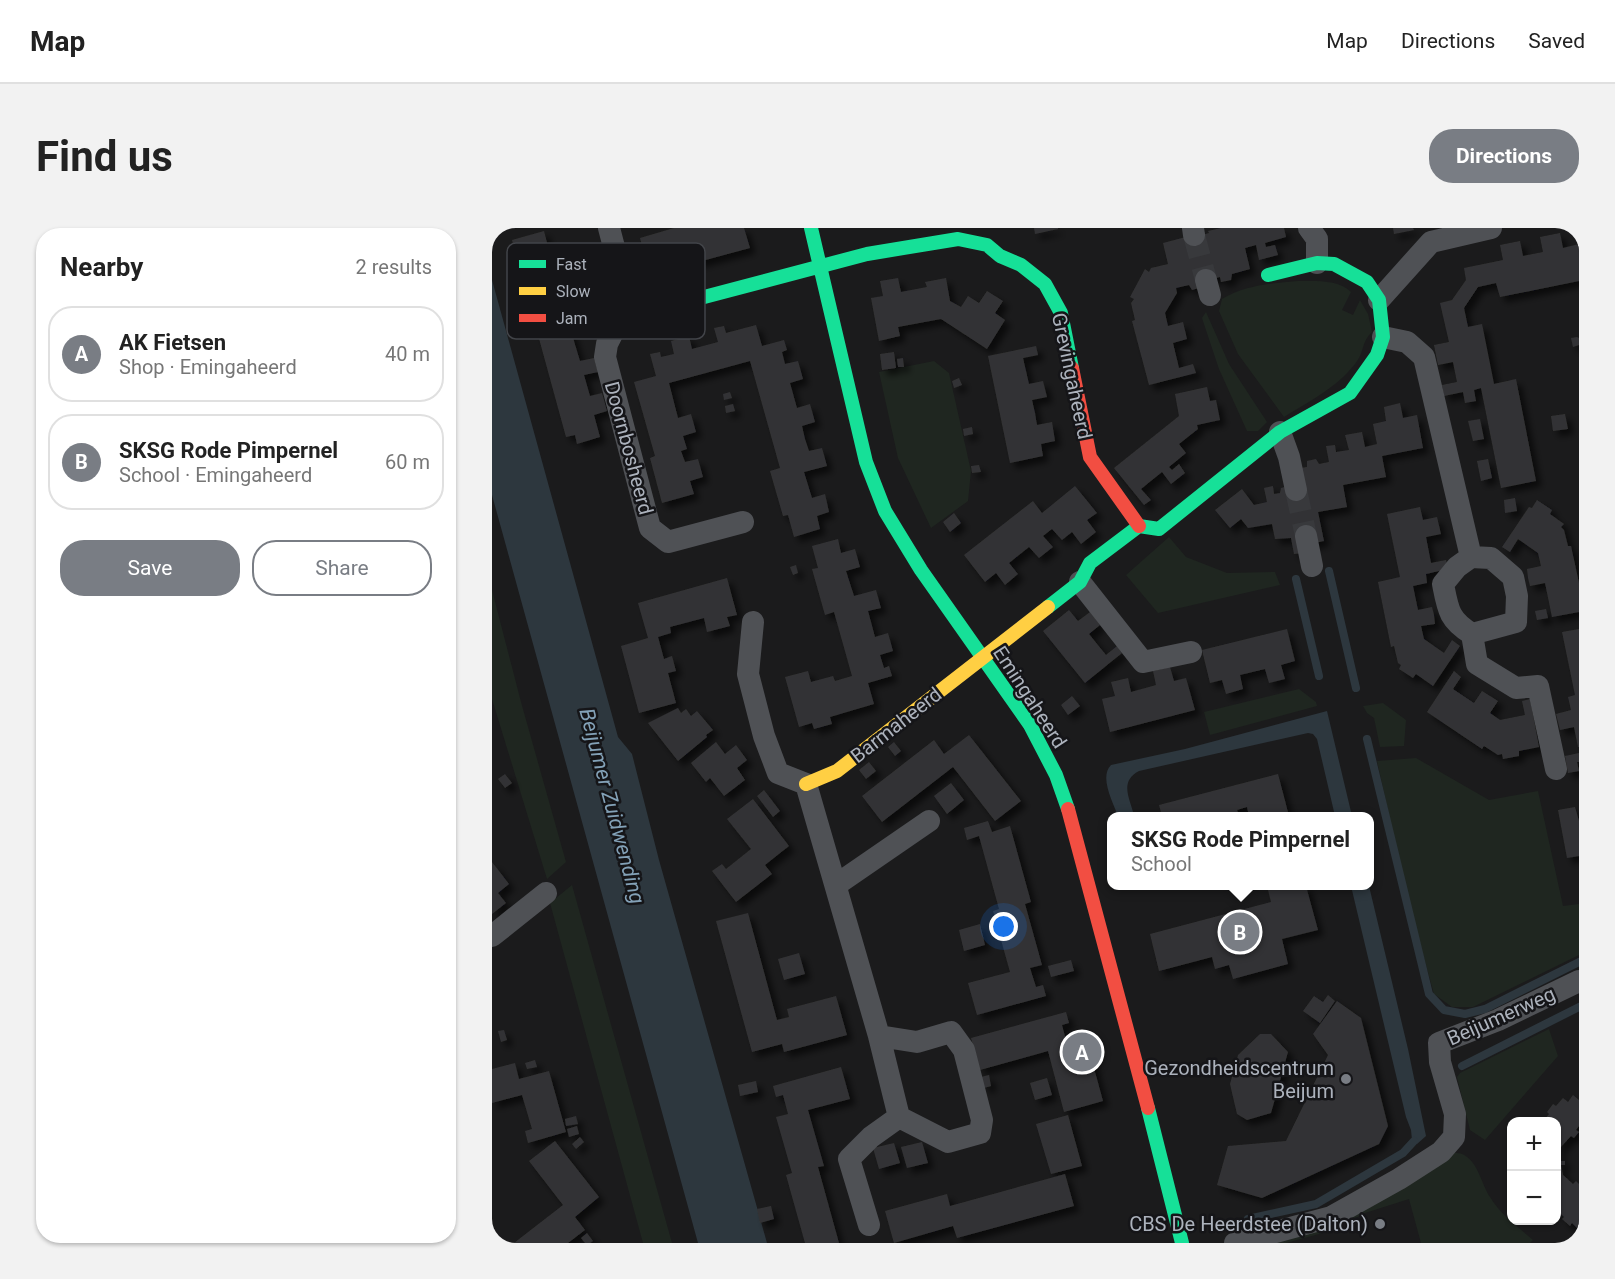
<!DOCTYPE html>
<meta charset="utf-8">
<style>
:root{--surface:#fff;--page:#f2f2f2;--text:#222;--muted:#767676;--line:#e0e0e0;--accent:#797d84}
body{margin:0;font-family:Roboto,sans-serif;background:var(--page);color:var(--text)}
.controls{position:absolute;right:18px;bottom:18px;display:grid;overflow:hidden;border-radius:12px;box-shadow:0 2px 4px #0004}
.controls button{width:54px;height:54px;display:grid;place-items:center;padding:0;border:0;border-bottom:2px solid var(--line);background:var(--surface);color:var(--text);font:30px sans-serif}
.you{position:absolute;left:512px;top:699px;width:21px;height:21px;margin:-15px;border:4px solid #fff;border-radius:50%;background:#1a73e8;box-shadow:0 0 0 9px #1a73e833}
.badge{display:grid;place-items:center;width:39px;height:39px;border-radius:50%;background:var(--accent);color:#fff;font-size:20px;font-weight:700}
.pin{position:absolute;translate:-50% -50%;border:3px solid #fff;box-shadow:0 2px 6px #0006}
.popup{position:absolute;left:615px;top:584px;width:267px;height:78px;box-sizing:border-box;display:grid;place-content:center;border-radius:12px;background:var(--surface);filter:drop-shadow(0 2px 4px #0005);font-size:20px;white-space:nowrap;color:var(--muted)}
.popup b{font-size:22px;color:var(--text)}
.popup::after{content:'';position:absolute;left:50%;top:100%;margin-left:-12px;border:12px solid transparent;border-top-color:var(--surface)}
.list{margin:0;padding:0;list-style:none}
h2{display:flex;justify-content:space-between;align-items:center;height:78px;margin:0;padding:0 24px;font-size:26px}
h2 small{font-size:20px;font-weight:400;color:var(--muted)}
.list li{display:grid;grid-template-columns:39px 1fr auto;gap:18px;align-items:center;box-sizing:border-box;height:96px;margin:0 12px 12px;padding:0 12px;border:2px solid var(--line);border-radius:24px}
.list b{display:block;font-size:22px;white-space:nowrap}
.list p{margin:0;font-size:20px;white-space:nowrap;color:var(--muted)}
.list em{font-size:20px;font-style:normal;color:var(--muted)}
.actions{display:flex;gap:12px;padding:18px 24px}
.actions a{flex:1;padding:14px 0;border:2px solid var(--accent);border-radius:24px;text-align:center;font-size:21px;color:var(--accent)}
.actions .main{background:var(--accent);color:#fff}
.map{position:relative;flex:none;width:1087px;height:1015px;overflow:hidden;border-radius:24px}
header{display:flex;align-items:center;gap:36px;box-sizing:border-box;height:84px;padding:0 30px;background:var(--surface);border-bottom:2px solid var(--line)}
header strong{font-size:28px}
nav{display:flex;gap:33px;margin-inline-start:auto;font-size:21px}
.intro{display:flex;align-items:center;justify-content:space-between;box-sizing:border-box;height:144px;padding:0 36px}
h1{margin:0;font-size:42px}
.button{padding:15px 27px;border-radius:24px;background:var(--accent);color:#fff;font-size:21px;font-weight:700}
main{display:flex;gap:36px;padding:0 36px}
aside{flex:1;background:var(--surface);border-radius:24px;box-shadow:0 2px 4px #0004}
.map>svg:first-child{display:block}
.green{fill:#1f2620}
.water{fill:#2d373e}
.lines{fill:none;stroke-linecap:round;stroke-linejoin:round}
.stream{stroke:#2d373e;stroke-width:8}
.building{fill:#333334;filter:url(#shadow)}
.street-tunnel{stroke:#38393c;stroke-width:22;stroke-dasharray:22 11;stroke-linecap:butt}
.street{stroke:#4f5155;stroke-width:22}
.fast{stroke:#16e098;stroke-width:14}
.slow{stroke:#ffcf43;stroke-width:14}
.jam{stroke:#f24e42;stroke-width:14}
.poi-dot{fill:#797d84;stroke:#151518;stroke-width:2}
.labels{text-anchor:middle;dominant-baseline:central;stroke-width:5;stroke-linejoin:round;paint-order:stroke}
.street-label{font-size:20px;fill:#acb2bc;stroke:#151518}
.poi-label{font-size:20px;fill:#acb2bc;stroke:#151518;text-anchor:end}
.water-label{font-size:21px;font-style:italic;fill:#83a1b7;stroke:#151518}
.key{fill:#151518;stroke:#424449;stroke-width:1.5}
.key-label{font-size:16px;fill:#acb2bc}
</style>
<header>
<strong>Map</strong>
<nav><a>Map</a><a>Directions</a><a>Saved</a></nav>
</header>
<div class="intro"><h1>Find us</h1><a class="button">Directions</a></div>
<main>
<aside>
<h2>Nearby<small>2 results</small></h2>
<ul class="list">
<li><span class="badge">A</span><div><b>AK Fietsen</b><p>Shop · Emingaheerd</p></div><em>40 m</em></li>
<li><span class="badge">B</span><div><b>SKSG Rode Pimpernel</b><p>School · Emingaheerd</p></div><em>60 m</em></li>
</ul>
<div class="actions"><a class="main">Save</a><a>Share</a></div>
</aside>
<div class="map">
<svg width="1087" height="1015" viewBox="0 0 1087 1015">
<defs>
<filter id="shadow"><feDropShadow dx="5.5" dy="5.5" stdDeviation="3" flood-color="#0009"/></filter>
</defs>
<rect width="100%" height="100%" fill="#1b1b1c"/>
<path class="green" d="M806 53C822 53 847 51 859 64L850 82 861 87 868 72 876 86 880 104C869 114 873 124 863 136 844 160 818 173 792 189L746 126 727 83 730 71C753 57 780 55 806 53Z
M714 84 737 136 775 194 766 203H755L727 141 710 90Z
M442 133 457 145 479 243 476 273 439 300 406 230 387 144Z
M677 309 694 329 735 345 783 344 788 357 666 385 634 347Z
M0 362 29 474 74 634 55 651 0 471Z
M807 461 824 474 825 478 718 507 712 484Z
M891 475 914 492 912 518 888 519 882 490 875 485 871 478Z
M924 530 997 572 1046 563 1071 678 1087 676V727L981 779H960L942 766 916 672 885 533Z
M80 657 180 1015H151L58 675Z
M1057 801 1066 828 993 912 978 902 965 849 968 845Z
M958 925C964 925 970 924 975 929 987 938 990 957 998 969 1008 986 1026 999 1041 1012L1038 1015H929L917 971 873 985 838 1003 794 1015H774Z"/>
<path class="water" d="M0 52 126 509 140 526 167 632 275 1015H206L0 267Z
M835 483 860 588H843L825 511 821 506 816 505 647 543C626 554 639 572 642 588H626C621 574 607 549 619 537L693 521Z
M859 658H877L916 821 934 908 925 916 920 912 919 902 914 889Z"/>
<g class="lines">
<path class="stream" d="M837 343 864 460
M804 351 827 448
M875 511 937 766 952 782 973 786 993 781 1087 734
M970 838 1087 779
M756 991 824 976 911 925 922 913"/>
</g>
<path class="building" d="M182 0H252L258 20 158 47 148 10Z
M542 0H566V1L543 6Z
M729 0H792L794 9 773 15 774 19 783 17 786 27 767 32 764 17 753 20 758 41 740 46 739 52 729 54 728 49 707 54V60L700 62 697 57 684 60 685 65 673 85 676 98 691 94 695 111 681 115 687 140 701 136 704 145 657 157 640 93 643 92 639 75 642 71 638 69 653 41 657 44 659 40 676 36 671 15 709 5 710 7 717 5 716 3Z
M901 0H921L922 2 902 6Z
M52 3 61 38 74 35 79 53 66 56 73 82 86 78 89 88 91 96 78 100 88 133 102 130 106 144 92 147 98 168 110 165 115 183 102 187 108 209 85 216 83 207 74 209 20 12Z
M1068 5 1071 20 1087 16V53L1008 69 1004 55 986 59 972 80 976 99 990 96 1002 156 1024 151 1044 253 1009 260 989 160 982 162 984 173 973 175 971 164 952 168 950 157 965 154 961 134 946 137 942 117 957 114 948 75 960 72 974 52 972 40 1011 32 1008 17 1028 13 1031 28 1051 24 1048 9Z
M406 50 409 64 435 59 433 54 454 50 458 73 469 79 476 68 487 75 495 63 511 73 503 85 513 92 495 121 449 91 406 99 408 108 387 113 379 70 391 68 388 53Z
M264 97 270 118 292 112 295 122 290 124 293 136 306 133 311 151 298 155 305 180 318 176 323 194 310 198 313 211 317 223 330 220 335 238 312 244 320 270 333 266 337 284 325 288 328 301 302 309 296 287 291 288 278 243 288 240 258 133 177 155 186 190 199 186 204 204 191 208 195 221 189 223 193 234 206 231 211 249 198 253 202 266 170 275 158 230 163 228 142 154 164 148 158 126 168 124 169 129 182 126 179 113 197 108 200 121 226 114 222 100 232 98 234 105Z
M1085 109 1087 110V117L1081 119 1079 110Z
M544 118 546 127 531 130 537 156 551 153 555 169 540 172 543 185 545 197 560 194 563 213 549 216 551 228 518 235 496 128Z
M402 124 404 140 390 142 388 126Z
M411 130 412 139H406L405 131Z
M467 150 470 157 462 160 460 153Z
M715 159 718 173 724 172 728 192 705 197 706 201 687 216 694 225 677 239 680 242 687 236 693 245 679 256 670 244 649 261 659 272 652 277 622 240 687 188 683 166Z
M238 164 240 170 232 172 231 166Z
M908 175 911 190 925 187 931 220 890 228 894 249 851 257 855 279 826 284 832 313 822 315 810 325 802 326 799 310 783 311 780 296 756 300 749 291 738 300 723 282 750 261 762 277 775 274 772 260 781 258 782 266 788 265 789 260 796 258 808 240 815 239V233L824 231 827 236 837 234 834 218 843 217 844 224 857 222 853 207 870 204 873 219 885 216 881 196 894 193 892 179Z
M241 176 243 183 234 185 233 178Z
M1073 186 1076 201 1061 203 1059 188Z
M988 191 992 211 981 213 976 193Z
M480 199 481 206 472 208 471 201Z
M996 231 1000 250 989 253 985 233Z
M487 237 489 244 480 245 479 238Z
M583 258 605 285 595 292 604 304 589 316 580 304 570 312 560 301 551 308 561 319 547 330 537 319 517 335 526 346 513 357 504 345 493 354 472 327 541 273 550 285Z
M1023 270 1025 283 1013 285 1012 272Z
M1045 272 1060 282 1058 286 1072 296 1069 299 1072 302 1076 318H1079L1087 355V384L1060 389 1053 355 1038 358 1036 350 1035 341 1049 338 1046 325 1026 311 1018 324 1010 319 1037 279 1040 280Z
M928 279 931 292 945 289 949 306 934 309 939 335 954 332 956 341 934 346 935 355 921 358 926 382 940 379 942 387 943 396 929 398 932 411 952 425 960 412 968 418 941 458 924 446 921 450 907 441 909 437 906 435 902 418 899 419 886 354 908 349 895 286Z
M462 285 469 295 458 304 451 294Z
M346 311 349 325 363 321 368 339 354 343 362 368 384 362 389 380 376 383 383 409 396 405 401 423 388 427 392 440 397 438 400 448 376 455 382 476 338 489 340 496 322 501 320 495 307 499 293 449 316 443 319 454 341 448 343 453 360 448 342 384 333 387 320 341 326 340 320 318Z
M304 337 306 345 301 347 298 339Z
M235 350 245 387 235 389 238 398 215 404 212 390 178 399 179 405 166 409 172 431 180 428 184 443 176 445 184 475 147 485 129 418 156 410 146 375Z
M1054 381 1056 390 1045 392 1043 383Z
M577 382 586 393 598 384 608 397 597 406 614 427 625 418 630 425 593 455 551 403Z
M795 401 803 433 789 437 793 451 777 455 773 441 748 447 751 461 734 466 730 452 718 455 710 422Z
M1087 401V519H1086L1082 499 1068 502 1064 486 1079 482 1076 469 1083 467 1070 404Z
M678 439 682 453 694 450 703 482 618 504 610 471 623 468 619 454 636 450 639 464 664 457 661 443Z
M962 443 969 449 961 461 982 475 990 463 1006 473 998 485 1008 492 1033 487 1030 473 1038 471 1047 519 1027 523V528L1011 531 1010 526 1006 527 992 518 990 521 935 484Z
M580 468 588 478 576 487 569 477Z
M186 480 189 485 194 481 199 488 205 483 221 502 214 507 215 509 186 533 156 495Z
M477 507 529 573 503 593 461 539 390 594 370 568 442 512 452 526Z
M224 514 233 526 244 517 255 532 245 540 253 552 232 568 218 550 214 554 199 535Z
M402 514 409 523 403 528 396 519Z
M1087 525V534H1085L1087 543 1076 545 1073 528Z
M377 534 384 543 374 551 367 542Z
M13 546 20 555 13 560 6 551Z
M786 546 797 588H757L755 579 745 582 747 587 741 588H670L667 577Z
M459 555 472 572 455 586 442 568Z
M272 562 288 583 281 589 265 568Z
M261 571 297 618 273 637 280 646 244 674 220 643 230 636 234 641 259 621 235 591Z
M1083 579 1087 593V628L1075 630 1066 582Z
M496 593 500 604 518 598 539 674 533 676 550 737 538 740 544 759 551 757 554 768 485 787 476 755 518 744 501 683 507 681 487 608 475 612 472 600Z
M0 634 17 656 6 665 14 675 0 686Z
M775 658H814L826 702 790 711 796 736 741 751 737 737 723 741 720 729 667 743 658 706 779 674Z
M256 685 285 792 297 789 295 781 344 768 355 807 292 824 290 816 260 824 224 693Z
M488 696 493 717 472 723 467 702Z
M307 725 313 746 292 752 286 731Z
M579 732 582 743 559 749 556 738Z
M836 767 843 773 828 795 811 783 822 768 831 774Z
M845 773 869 790 896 898 887 916 770 970 725 957 736 918 794 913 836 827 821 806Z
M574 784 577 795 570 797 575 816 594 811 611 873 572 884 556 823 488 842 479 810Z
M12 802 15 812 9 814 6 803Z
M768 806H779L796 824 779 885 755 892 745 886 738 856 746 827Z
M43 832 45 839 35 841 33 835Z
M23 835 27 851 57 843 74 904 36 915 33 903 40 901 30 867 0 875V841Z
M349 839 358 871 316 882 332 938 326 939 347 1015H313L294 947 300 945 284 889 296 886 291 867 284 869 281 858Z
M497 847 499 858 492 860 489 849Z
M555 850 560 867 543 872 538 855Z
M264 853 266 864 248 868 246 857Z
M1081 867 1087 872V898L1084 902 1087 904 1082 910 1079 908 1068 920 1069 933H1073V937H1069L1071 947 1081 956 1084 953 1087 956V1002L1080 995 1078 998 1070 991 1072 989 1065 982V894H1047L1049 891 1051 893 1057 886 1055 884 1061 876 1064 878 1071 870 1076 874Z
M576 887 590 938 559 946 544 896Z
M84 888 86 896 74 898 73 891Z
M85 898 87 906 77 909 75 901Z
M88 909 92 914 84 921 80 916Z
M63 913 107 969 83 989 93 1002 76 1015H22L71 977 37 933Z
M430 914 436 935 415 940 409 919Z
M402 915 408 935 387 941 381 920Z
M573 946 582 978 465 1010 461 998 402 1015 393 983 455 966 458 978Z
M279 978 282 991 268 995 265 981Z
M95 1005 101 1013 98 1015H93L89 1010Z"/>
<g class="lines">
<path class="street-tunnel" d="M702 7 714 52
M804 262 814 308"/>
<path class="street" d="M117 0 140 88 126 94 115 116 113 129 158 300 176 314 251 294
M701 0 702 7
M817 0 825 11V35
M714 52 718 67
M887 72 939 14 999 0
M891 109 915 114 932 129 979 329 965 339 951 356C956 382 957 392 980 406L985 436 1024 460 1046 458 1064 541
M788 204 797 229 804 262
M814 308 820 338
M979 329 999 330 1021 349 1025 368 1024 394 980 406
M588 354 651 434 699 424
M261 394 256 446 272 508 286 545 314 556 387 808 407 889 379 909 357 931 377 997
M344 657 437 593
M0 708 54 665
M387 808 425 814 459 804 472 822 490 892 488 905 456 914 407 889
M743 1015 839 989 907 951 949 924 962 909 963 886 948 834 947 815 1006 792 1087 753"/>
<path class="fast" d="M319 0 374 234 393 283 429 342 538 497 564 547 576 581
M140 88 375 26 466 11 495 17 508 28 529 37 553 56 569 85 580 140
M556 379 588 354 598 335 647 298 667 301 788 204 858 165 885 127 891 109 887 72 875 54 842 36 825 35 776 47
M656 880 690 1015"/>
<path class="slow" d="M314 556 345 543 556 379"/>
<path class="jam" d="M580 140 598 229 647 298
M576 581 656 880"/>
</g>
<g class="poi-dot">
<circle cx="854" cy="851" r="6"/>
<circle cx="888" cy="996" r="6"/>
</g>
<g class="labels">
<g class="street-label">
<text transform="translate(580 148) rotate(78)">Grevingaheerd</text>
<text transform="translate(137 220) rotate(75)">Doornbosheerd</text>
<text transform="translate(538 469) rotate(57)">Emingaheerd</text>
<text transform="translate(404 497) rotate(-38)">Barmaheerd</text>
<text transform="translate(1009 788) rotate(-24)">Beijumerweg</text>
</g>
<g class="poi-label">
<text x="842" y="840">Gezondheidscentrum<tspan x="842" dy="23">Beijum</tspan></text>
<text x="876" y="996">CBS De Heerdstee (Dalton)</text>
</g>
<g class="water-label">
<text transform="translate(120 578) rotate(75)">Beijumer Zuidwending</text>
</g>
</g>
<rect x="15" y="15" width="198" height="96" rx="9" class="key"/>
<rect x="27" y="32" width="27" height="8" fill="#16e098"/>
<rect x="27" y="59" width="27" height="8" fill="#ffcf43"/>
<rect x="27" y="86" width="27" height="8" fill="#f24e42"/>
<g class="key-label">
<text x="64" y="42">Fast</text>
<text x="64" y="69">Slow</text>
<text x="64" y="96">Jam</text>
</g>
</svg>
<div class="controls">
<button>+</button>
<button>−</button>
</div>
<div class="you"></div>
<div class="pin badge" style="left:590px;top:824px">A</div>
<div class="pin badge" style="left:748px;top:704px">B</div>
<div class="popup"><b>SKSG Rode Pimpernel</b>School</div>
</div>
</main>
